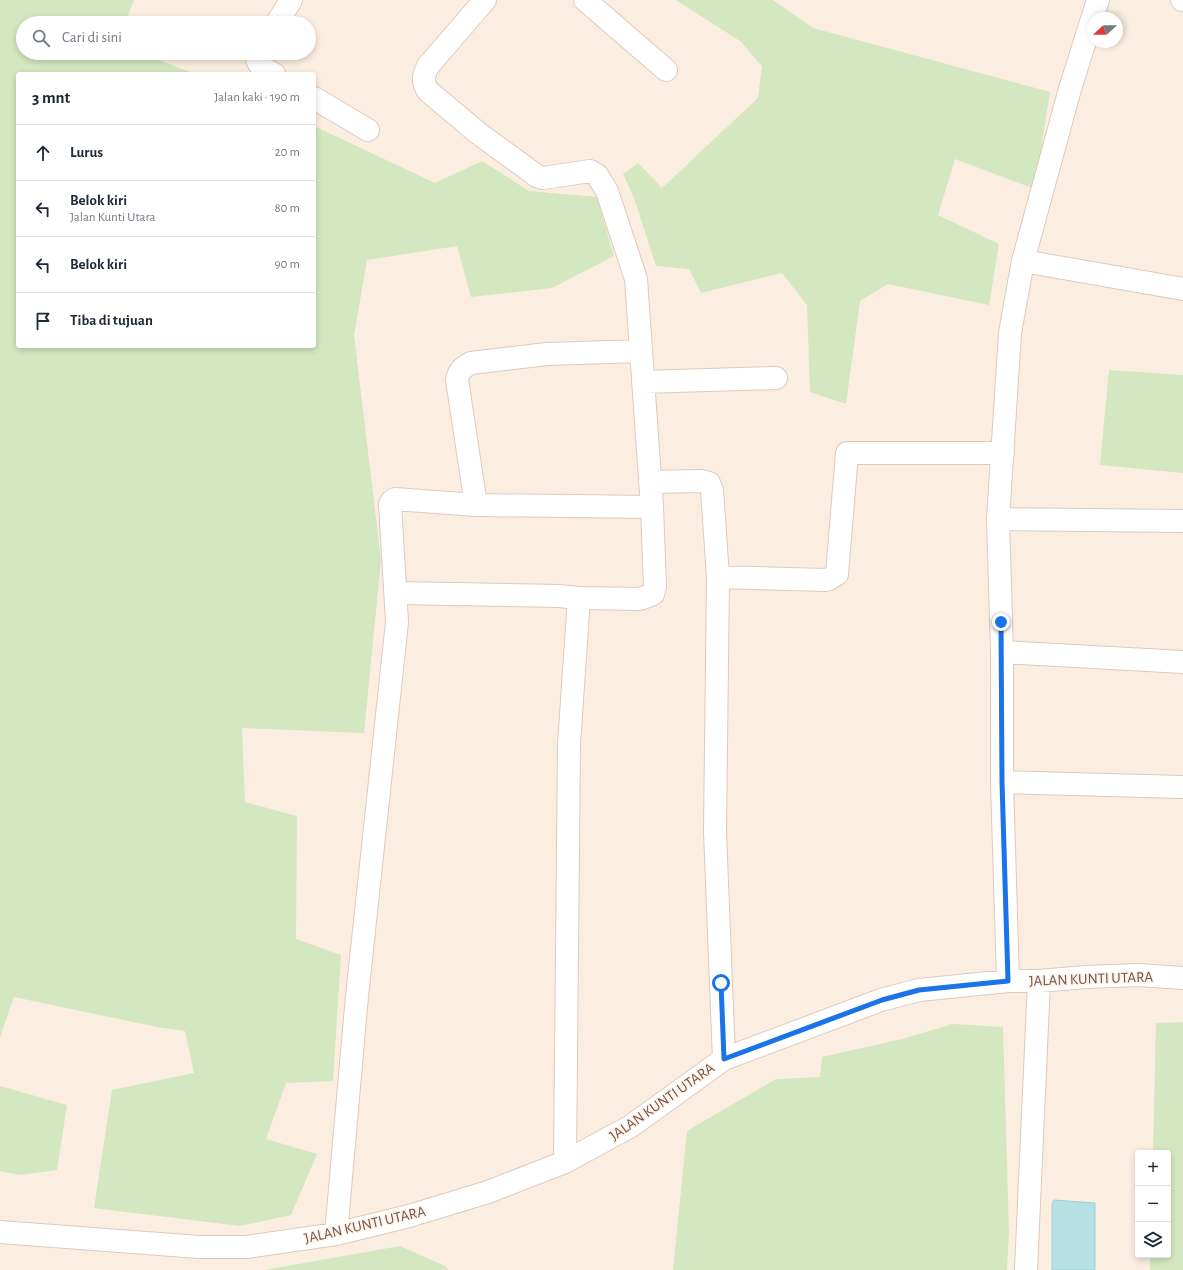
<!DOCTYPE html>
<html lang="id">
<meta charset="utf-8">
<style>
:root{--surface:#fff;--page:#f2f2f3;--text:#1f2937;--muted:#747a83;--line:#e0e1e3}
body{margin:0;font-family:"Alegreya Sans",sans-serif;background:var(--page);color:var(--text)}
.controls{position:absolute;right:12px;bottom:12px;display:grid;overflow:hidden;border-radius:4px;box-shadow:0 2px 6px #0003}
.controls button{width:36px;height:36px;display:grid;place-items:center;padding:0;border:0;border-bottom:1px solid var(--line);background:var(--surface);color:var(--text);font:20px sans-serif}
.compass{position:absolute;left:1087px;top:12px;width:36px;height:36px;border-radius:50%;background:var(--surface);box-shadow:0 2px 6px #0003;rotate:249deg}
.stop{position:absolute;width:12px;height:12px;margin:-9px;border:3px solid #1a73e8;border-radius:50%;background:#fff}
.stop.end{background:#1a73e8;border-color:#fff;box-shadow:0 1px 4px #0008}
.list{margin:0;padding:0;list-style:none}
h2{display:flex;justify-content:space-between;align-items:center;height:52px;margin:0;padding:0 16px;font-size:17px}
h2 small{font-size:13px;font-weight:400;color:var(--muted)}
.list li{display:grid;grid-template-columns:26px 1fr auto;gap:12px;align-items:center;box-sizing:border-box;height:56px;padding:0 16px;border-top:1px solid var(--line)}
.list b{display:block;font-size:15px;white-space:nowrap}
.list p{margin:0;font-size:13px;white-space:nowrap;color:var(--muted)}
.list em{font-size:13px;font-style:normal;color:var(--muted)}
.icon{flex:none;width:22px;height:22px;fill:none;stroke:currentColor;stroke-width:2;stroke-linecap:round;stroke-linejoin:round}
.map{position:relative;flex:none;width:1183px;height:1270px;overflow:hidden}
.search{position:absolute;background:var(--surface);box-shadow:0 2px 6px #0003;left:16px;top:16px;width:300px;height:44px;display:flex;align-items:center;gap:10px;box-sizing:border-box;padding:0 14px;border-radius:22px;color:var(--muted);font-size:15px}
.panel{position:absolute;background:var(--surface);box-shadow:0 2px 6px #0003;left:16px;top:72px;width:300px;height:276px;border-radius:4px}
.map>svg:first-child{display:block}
.green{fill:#d3e7c0}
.water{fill:#b6e0e3;stroke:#9cd1d5}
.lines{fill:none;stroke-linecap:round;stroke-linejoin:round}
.minor-casing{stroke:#decabc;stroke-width:24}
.minor{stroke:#fff;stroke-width:22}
.route{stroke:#1a73e8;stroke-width:5}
.labels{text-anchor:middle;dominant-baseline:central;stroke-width:3;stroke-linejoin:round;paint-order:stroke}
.street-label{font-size:15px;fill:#705349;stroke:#fef2e6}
</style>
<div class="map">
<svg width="1183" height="1270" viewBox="0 0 1183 1270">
<rect width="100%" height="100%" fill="#fbeee0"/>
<path class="green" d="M0 0H134L125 23H23V53H140L195 74H18V346H314V126L435 183 482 161 529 191 597 197 614 256 552 288 471 297 457 246 367 260 354 335 381 560 364 733 242 728 245 802 297 816 296 939 341 955 333 1081 286 1083 266 1139 317 1154 291 1215 240 1226 94 1208 112 1090 194 1073 185 1031 157 1027 14 997 0 1037Z
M676 0H773L813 28 1050 92 1035 189 955 159 938 215 999 244 989 305 888 284 860 301 846 404 810 392 807 305 782 273 701 293 689 269 656 266 634 198 623 174 638 163 662 188 758 98 762 66 740 41Z
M1109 370 1183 375V473L1100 465Z
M1183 1022V1270H1150V1255H1168V1153H1153L1156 1023Z
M953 1024 1003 1027 1009 1232 1007 1270H673L687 1131 776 1079 820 1077 822 1057 902 1039Z
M0 1086 67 1105 57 1170 19 1175 0 1171Z
M400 1246 445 1266 448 1270H265Z"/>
<path class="water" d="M1054 1200 1095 1203V1270H1052V1204Z"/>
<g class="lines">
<defs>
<path id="minor" d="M585 0 666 70
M1182 0H1183
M277 23 291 0
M259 53C253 64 265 69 274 74
M314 98 368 130
M1023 261 1183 289
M643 382 776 378
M650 482 702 481 709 483 712 490 718 577 715 832 724 1059
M476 505 457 380C459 370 462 368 471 363L547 354 641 351
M998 519 1183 521
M718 577 825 580 829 579 837 574 847 453H1003
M396 593 559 596 579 598 569 744 565 1162
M579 598 640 599 653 594 655 587 652 507
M1002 652 1183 662
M1002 782 1183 787
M1008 981 1002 782V652L998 519 1010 333 1023 261 1070 89 1098 0
M0 1232 199 1247H246L336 1234 409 1216 488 1192 565 1162 631 1126 724 1059 881 1000 919 990 1008 981H1039L1086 977 1138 975 1183 978
M336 1234 357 996 397 622 390 504 392 501 395 499 476 505 652 507 636 279 607 191 597 175 590 171 543 178 537 176 478 133 428 91C422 82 423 76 428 66L485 0
M1026 1270 1039 981"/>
</defs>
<use href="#minor" class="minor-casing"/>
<use href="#minor" class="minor"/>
</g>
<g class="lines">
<path class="route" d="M721 983 724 1059 882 1000 919 990 1008 981 1002 782 1001 622"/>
</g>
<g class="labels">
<g class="street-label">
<text transform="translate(1091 979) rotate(-2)">JALAN KUNTI UTARA</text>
<text transform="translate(662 1102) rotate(-35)">JALAN KUNTI UTARA</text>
<text transform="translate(365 1225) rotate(-13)">JALAN KUNTI UTARA</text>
</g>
</g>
</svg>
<div class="controls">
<button>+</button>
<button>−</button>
<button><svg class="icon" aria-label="layers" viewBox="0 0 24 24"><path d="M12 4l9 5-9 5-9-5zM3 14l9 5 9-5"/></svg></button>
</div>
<svg class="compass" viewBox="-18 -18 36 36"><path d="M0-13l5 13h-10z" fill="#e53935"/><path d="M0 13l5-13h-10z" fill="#747a83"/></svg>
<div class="stop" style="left:721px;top:983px"></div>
<div class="stop end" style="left:1001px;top:622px"></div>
<div class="search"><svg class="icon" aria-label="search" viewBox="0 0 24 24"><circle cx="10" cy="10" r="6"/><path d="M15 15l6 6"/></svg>Cari di sini</div>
<section class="panel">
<h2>3 mnt<small>Jalan kaki · 190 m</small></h2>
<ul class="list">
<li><svg class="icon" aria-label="ahead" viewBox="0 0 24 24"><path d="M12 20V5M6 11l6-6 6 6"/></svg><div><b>Lurus</b></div><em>20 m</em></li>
<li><svg class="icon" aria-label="left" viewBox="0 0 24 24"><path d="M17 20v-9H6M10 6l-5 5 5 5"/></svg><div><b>Belok kiri</b><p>Jalan Kunti Utara</p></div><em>80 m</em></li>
<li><svg class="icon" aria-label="left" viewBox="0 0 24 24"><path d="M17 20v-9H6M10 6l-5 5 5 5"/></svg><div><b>Belok kiri</b></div><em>90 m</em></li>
<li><svg class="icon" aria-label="arrive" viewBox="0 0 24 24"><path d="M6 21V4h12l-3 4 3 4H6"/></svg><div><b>Tiba di tujuan</b></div></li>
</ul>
</section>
</div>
